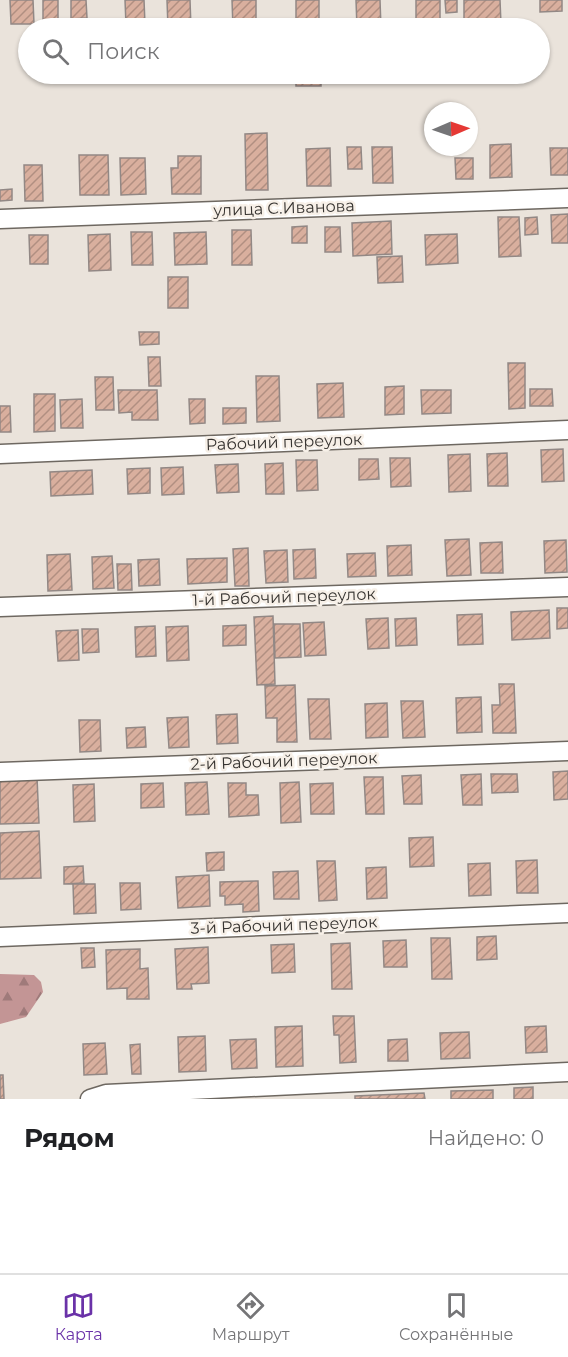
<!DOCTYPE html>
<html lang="ru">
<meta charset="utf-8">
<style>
:root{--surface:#fff;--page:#f6f6f6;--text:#202124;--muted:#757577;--line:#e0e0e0;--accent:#6a32a8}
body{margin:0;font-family:Montserrat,sans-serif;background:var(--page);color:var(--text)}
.compass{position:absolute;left:424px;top:102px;width:54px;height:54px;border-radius:50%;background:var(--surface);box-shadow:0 2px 4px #0004;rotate:88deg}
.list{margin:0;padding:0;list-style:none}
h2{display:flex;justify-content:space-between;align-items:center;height:78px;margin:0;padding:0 24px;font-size:26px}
h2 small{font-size:20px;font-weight:400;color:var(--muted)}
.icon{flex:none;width:33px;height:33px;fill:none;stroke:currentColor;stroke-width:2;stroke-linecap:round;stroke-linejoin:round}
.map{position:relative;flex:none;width:568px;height:1099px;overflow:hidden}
.search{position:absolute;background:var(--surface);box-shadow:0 2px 4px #0004;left:18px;right:18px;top:18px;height:66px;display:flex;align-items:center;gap:15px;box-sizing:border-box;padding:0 21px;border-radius:33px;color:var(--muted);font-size:22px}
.sheet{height:174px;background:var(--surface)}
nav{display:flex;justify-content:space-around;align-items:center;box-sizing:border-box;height:84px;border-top:2px solid var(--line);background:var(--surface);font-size:16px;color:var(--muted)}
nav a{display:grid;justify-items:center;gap:3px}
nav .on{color:var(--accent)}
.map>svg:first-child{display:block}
.forest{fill:url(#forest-firs)}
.building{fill:url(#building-hatch);stroke:#928885;stroke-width:1.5}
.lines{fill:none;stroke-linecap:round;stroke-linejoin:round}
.street-casing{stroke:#6e6861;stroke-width:21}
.street{stroke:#fff;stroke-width:18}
.labels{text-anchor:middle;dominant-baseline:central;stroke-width:5;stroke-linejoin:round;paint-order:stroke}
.street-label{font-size:16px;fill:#373431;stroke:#f7f0e8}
</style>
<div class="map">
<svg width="568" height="1099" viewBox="0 0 568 1099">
<defs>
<pattern id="forest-firs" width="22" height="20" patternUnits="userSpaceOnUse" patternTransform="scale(1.5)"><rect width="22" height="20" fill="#c39595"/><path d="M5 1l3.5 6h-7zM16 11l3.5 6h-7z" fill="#9f7a7a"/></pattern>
<pattern id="building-hatch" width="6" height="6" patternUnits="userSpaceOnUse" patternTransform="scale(1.5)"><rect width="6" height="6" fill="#d9af9e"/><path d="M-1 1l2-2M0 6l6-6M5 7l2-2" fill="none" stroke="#b18f81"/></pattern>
</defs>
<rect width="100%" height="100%" fill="#eae3db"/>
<path class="forest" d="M0 974 34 975 41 982 43 992 26 1017 0 1024Z"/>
<path class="building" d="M10 0H33L34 24H11Z
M43 0H58V22L43 23Z
M71 0H86L87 18 71 19Z
M125 0H144L145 24 126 25Z
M167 0H190L191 28H168Z
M232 0H256V28H233Z
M296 0H319V23H296Z
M356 0H380L381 28H357Z
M416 0H440V26L416 27Z
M445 0H457V12L446 13Z
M464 0H500L501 24 464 25Z
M540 0H562V11L540 12Z
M296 74H321V86H296Z
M267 133 268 190H246L245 134Z
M511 144 512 177 490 178V145Z
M347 147H361L362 169H348Z
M372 147H392L393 183H373Z
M330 148 331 186H307L306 149Z
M550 148H568V175H551Z
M79 155H108L109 195H80Z
M178 156H201V194H172L171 168H178Z
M120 158H145L146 194 121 195Z
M455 158H473V179H456Z
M24 165H42L43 201H25Z
M12 189V200L0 201V190Z
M568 214V243H552L551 215Z
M498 217H519L521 256 499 257Z
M537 217 538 234 525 235V218Z
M391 221 392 254 353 256 352 223Z
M307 226V243H292V227Z
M325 227H340L341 252H325Z
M232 230H251L252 265H232Z
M131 232H152L153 265H132Z
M206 232 207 264 175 265 174 233Z
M110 234 111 270 89 271 88 235Z
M457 234 458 263 426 265 425 235Z
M29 235H48V264H30Z
M402 256 403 282 378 283 377 257Z
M168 277H188V308H168Z
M139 332H159V344L140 345Z
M148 357H160L161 386H149Z
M508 363H525V408L509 409Z
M256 376H279L280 421 257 422Z
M95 377H113L114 410H96Z
M343 383 344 417 318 418 317 384Z
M404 386V414L385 415V387Z
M530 389H552L553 406H530Z
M118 390H157L158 420H132V412L119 413Z
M421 390H451V413L422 414Z
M34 394H55V431L34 432Z
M82 399 83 428H61L60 400Z
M189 399H205V423L190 424Z
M0 406H10L11 432H0Z
M223 408H246V423L223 424Z
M563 449 564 481 542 482 541 450Z
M507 453 508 486H488L487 454Z
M470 454 471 491 449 492 448 455Z
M390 458H410L411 486 391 487Z
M359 459H378L379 479 359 480Z
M296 460H317L318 490 297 491Z
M283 463 284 494H266L265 464Z
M238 464 239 492 217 493 215 465Z
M183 467 184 494 162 495 161 468Z
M150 468V493L128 494 127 469Z
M92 470 93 494 51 496 50 472Z
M469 539 471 575 447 576 445 540Z
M566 540 567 572 545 573 544 541Z
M502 542 503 573H481L480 543Z
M411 545 412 575 388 576 387 546Z
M248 548 249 586H235L233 549Z
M315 549 316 578 294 579 293 550Z
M287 550 288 582 266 583 264 551Z
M375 553 376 576 348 577 347 554Z
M70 554 72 590 48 591 47 555Z
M112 556 114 588 93 589 92 557Z
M227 558V582L188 584 187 559Z
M159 559 160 585 139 586 138 560Z
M117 564H131L132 590H118Z
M557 608H568V628L557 629Z
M549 610 550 638 512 640 511 612Z
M482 614 483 644 458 645 457 615Z
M273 616 275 684 257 685 254 617Z
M388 618 389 648 368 649 366 619Z
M416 618 417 645 396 646 395 619Z
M324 622 326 655 305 656 303 623Z
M274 624H300L301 657 275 658Z
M246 625V645L223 646V626Z
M155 626 156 656 136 657 135 627Z
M188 626 189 660 167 661 166 627Z
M82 629H98L99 652 83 653Z
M78 630 79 660 58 661 56 631Z
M499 684H514L516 733H493L492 705H500Z
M295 685 297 742H277V718H266L265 686Z
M481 697 482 732 457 733 456 698Z
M308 699H329L331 739H310Z
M401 701H423L425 737 403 738Z
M387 703 388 737 366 738 365 704Z
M237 714 238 743 217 744 216 715Z
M188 717 189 747 169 748 167 718Z
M79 720H100L101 751 80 752Z
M145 727 146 747 127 748 126 728Z
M568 771V799L554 800 553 772Z
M481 774 482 805H463L461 775Z
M491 774H517L518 792 492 793Z
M421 775 422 804H404L402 776Z
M37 777 39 823 0 824V778Z
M364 777H383L384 814H366Z
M207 782 209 814 186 815 185 783Z
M299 782 301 822 281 823 280 783Z
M163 783 164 807 141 808V784Z
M228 783H246V795H258L259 815 229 817Z
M333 783 334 814H311L310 784Z
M94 784 95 821 74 822 73 785Z
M39 831 41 878 0 879V833Z
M433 837 434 866 410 867 409 838Z
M224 852V870L207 871 206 853Z
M537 860 538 893H517L516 861Z
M317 861H335L337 900 319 901Z
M490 863 491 895 469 896 468 864Z
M83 866 84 883 64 884V867Z
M386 867 387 898 367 899 366 868Z
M298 871 299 899H274L273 872Z
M209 875 210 906 178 908 176 877Z
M258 881 259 911 243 912V904L225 905V896H220V882Z
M120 883H140L141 909 121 910Z
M73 884H95L96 913 74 914Z
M496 936 497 959 477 960V937Z
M431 938H450L452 979H432Z
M406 940 407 967H384L383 941Z
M350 943 352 989H332L331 944Z
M294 944 295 972 272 973 271 945Z
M208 947 209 983 191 984 192 989H177L175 949Z
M81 948H94L95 967 82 968Z
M140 949V969L148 968 149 999H127V988L107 989 106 950Z
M333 1016H354L356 1062 340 1063 339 1035H334Z
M302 1026 303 1066 276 1067 275 1027Z
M546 1026 547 1052 526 1053 525 1027Z
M469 1032 470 1058 441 1059 440 1033Z
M205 1036 206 1071 179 1072 178 1037Z
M256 1039 257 1068 232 1069 230 1040Z
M407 1039 408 1061H388V1040Z
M105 1043 107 1074 84 1075 83 1044Z
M140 1044 141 1074H132L130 1045Z
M0 1075H3L4 1099H0Z
M533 1087V1099H514V1088Z
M493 1090V1099H451V1091Z
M424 1093 425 1099H355V1096Z"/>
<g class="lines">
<defs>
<path id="street" d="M0 219 568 198
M0 454 568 430
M0 607 568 587
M0 772 568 751
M0 937 568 913
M90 1099 106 1094 568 1072"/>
</defs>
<use href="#street" class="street-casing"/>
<use href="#street" class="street"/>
</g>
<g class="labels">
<g class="street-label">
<text transform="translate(284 208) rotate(-2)">улица С.Иванова</text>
<text transform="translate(284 442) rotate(-2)">Рабочий переулок</text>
<text transform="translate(284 597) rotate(-2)">1-й Рабочий переулок</text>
<text transform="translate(284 761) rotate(-2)">2-й Рабочий переулок</text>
<text transform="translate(284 925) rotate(-2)">3-й Рабочий переулок</text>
</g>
</g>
</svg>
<svg class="compass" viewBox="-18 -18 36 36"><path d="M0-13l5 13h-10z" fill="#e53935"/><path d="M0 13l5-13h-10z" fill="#757577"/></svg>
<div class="search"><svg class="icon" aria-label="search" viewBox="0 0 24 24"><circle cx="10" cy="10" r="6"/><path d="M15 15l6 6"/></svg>Поиск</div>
</div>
<section class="sheet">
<h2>Рядом<small>Найдено: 0</small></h2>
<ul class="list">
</ul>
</section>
<nav>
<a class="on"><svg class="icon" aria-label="map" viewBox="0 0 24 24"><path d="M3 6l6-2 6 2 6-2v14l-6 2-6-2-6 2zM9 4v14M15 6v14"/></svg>Карта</a>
<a><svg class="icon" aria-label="directions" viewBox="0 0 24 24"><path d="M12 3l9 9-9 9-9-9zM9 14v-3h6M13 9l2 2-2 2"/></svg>Маршрут</a>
<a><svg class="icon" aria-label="saved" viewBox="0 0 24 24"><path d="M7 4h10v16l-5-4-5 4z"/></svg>Сохранённые</a>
</nav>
